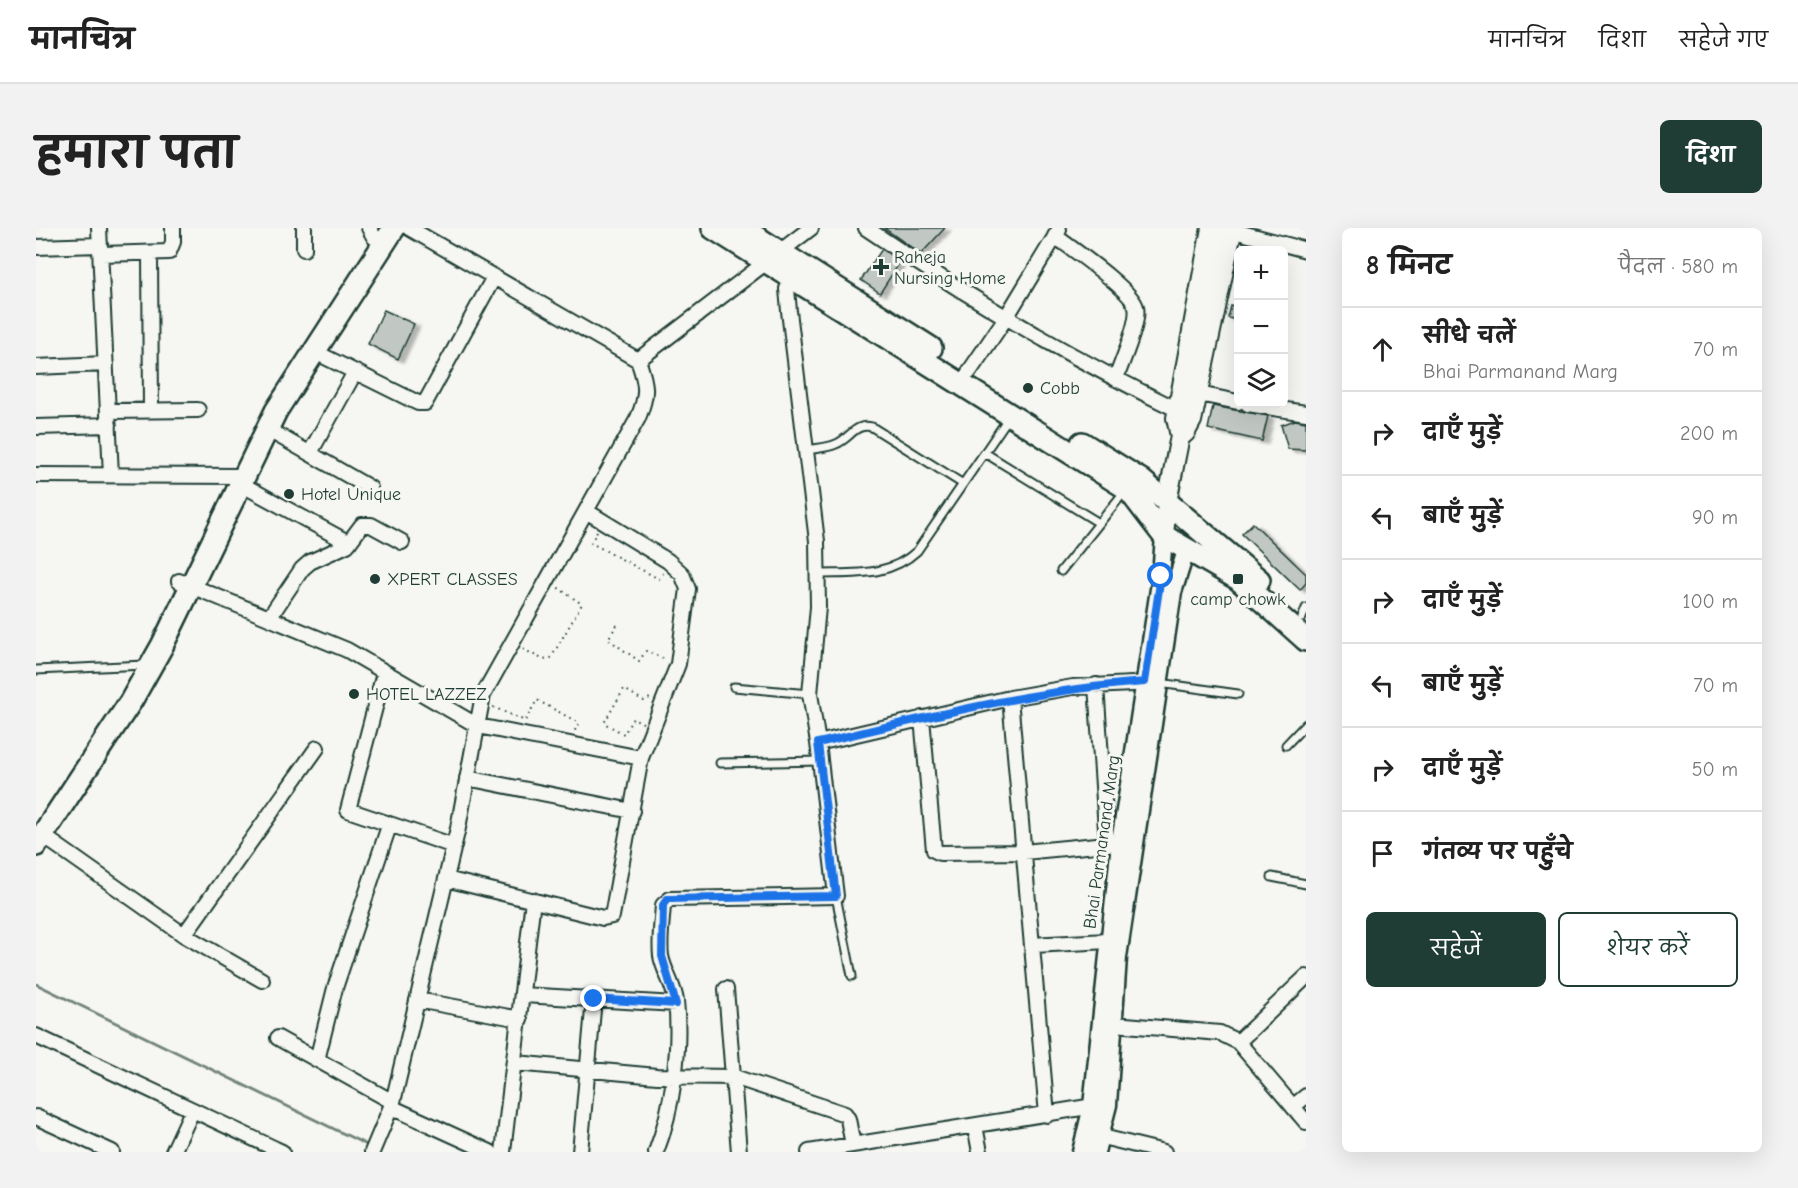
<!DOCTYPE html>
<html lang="hi">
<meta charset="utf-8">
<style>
:root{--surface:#fff;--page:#f2f2f2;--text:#222;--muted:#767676;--line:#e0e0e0;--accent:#1f3d34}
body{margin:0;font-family:"Comic Neue","Playpen Sans Deva",sans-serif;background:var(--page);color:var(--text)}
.controls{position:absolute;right:18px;top:18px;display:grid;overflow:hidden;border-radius:9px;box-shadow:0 6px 24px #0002}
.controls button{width:54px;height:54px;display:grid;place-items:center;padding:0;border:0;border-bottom:2px solid var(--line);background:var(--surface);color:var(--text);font:30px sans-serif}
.stop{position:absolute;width:18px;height:18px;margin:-14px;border:4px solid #1a73e8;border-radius:50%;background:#fff}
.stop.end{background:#1a73e8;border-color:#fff;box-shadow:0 2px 6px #0008}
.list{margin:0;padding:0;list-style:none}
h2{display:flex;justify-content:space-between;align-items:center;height:78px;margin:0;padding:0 24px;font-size:26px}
h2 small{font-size:20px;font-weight:400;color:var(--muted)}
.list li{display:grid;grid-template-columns:39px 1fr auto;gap:18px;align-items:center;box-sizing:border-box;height:84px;padding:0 24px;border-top:2px solid var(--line)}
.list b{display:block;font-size:22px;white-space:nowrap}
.list p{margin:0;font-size:20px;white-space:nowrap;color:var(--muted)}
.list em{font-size:20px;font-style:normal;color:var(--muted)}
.actions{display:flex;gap:12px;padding:18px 24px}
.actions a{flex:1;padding:14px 0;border:2px solid var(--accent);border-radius:9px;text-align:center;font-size:21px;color:var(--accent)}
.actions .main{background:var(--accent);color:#fff}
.icon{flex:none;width:33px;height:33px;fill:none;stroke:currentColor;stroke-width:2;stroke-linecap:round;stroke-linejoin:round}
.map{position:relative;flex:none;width:1270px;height:924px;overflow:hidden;border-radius:9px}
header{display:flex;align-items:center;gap:36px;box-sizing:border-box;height:84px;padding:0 30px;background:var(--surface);border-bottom:2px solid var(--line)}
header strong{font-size:28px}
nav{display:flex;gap:33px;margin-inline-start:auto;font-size:21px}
.intro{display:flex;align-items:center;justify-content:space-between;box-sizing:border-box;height:144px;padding:0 36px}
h1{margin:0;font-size:42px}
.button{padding:15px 27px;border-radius:9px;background:var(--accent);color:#fff;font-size:21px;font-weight:700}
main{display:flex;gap:36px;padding:0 36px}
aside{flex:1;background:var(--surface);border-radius:9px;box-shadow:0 6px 24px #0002}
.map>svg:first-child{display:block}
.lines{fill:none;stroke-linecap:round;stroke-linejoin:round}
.stream{stroke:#72847d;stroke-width:3}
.building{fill:#c1c8c3;stroke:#1f3d34;stroke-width:1.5;filter:url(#shadow)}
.service-casing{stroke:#1f3d34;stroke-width:11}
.minor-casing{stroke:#1f3d34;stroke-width:18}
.tertiary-casing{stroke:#1f3d34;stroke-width:21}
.secondary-casing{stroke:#1f3d34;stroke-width:22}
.primary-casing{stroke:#1f3d34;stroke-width:26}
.path{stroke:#1f3d34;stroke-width:2;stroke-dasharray:1.5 4.5;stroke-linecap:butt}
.service{stroke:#f6f6f2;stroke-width:7}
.minor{stroke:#f6f6f2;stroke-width:14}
.tertiary{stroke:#f6f6f2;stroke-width:16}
.secondary{stroke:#f6f6f2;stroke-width:18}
.primary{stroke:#f6f6f2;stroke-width:21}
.route{stroke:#1a73e8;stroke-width:8}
.poi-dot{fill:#1f3d34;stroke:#f6f6f2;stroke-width:2}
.labels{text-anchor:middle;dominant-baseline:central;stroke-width:6;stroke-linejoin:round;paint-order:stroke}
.poi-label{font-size:18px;fill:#1f3d34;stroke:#f6f6f2;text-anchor:start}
.street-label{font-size:18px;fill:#1f3d34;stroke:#f6f6f2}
</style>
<header>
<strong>मानचित्र</strong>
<nav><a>मानचित्र</a><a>दिशा</a><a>सहेजे गए</a></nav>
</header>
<div class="intro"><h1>हमारा पता</h1><a class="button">दिशा</a></div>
<main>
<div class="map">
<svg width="1270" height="924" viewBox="0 0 1270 924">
<defs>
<filter id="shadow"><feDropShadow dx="5.5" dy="3" stdDeviation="1.5" flood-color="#0004"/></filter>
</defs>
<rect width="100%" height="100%" fill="#f6f6f2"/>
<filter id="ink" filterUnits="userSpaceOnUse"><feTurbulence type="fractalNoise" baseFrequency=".0167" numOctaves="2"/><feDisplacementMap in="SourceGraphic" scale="12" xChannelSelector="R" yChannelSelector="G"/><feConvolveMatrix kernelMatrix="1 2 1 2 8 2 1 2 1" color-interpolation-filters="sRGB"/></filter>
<g filter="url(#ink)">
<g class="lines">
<path class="stream" d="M0 756 333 918"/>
</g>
<path class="building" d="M848 0H909L885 26Z
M846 21 864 34 844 65 825 52Z
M1195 78 1203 80V92L1192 90Z
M348 82 378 96 362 131 332 116Z
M1177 178 1232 188 1226 213 1172 201Z
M1259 192 1270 194V222L1252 221 1245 197Z
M1217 295 1270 346V355L1264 362 1206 306Z"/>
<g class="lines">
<defs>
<path id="service" d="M771 222C781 220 791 220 800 216 815 210 818 195 836 199L927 256
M949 225 1063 295
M1025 343 1089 263
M783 346C819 345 853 349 881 323L973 189
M1266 390 1270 380
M0 442 109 437
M1123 455 1202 466
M698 459 774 466
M1250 517 1270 496
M684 535 784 533
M1236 649 1270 656
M800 668 816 748"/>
<path id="minor" d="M63 0 75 247
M268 0V21
M333 0 338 9
M830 0C928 67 1033 129 1140 181
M1173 0 1138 190 1143 213 1151 206 1158 193 1199 0
M1198 3 1270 22
M1019 8C1036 21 1095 61 1100 79 1104 94 1085 135 1080 151
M0 19 64 17
M65 26 133 24 137 14V0
M114 26 115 182
M758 43 751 61 753 83 781 313 782 379 774 466 782 515 974 470 1037 459 1116 455
M279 124 382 175H389L458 49
M602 132 775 0
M0 139 70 136
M933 144 971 88 1023 2
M1163 166 1202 174
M1212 176 1270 185
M72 183 162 182
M0 199 73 197
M231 201 334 260
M274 225 319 144
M0 247 207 248
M203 255 313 315
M143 353 311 422 442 498 605 530
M233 390 266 341 274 334 311 317 326 297H335L366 314
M348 445 312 582 418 618
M1060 457 1071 616
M974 470 1011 887
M886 490 898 622 904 625 988 624 1092 614
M431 550 596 583
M6 607 148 707 226 752
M410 651 567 690 576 688 605 530 642 436 652 361 646 346 632 333 550 283
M148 707 281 520
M996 717 1072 713
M690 761 703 924
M487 767 640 776
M381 772 484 791
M1078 796 1184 805 1202 814 1270 894
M0 808 246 924
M242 810 357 874
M1202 814 1270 749
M281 832 299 760 353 598
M479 835 621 848 698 849 809 886 812 891 817 917
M355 879 454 924
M1257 879 1270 868
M0 889 76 924
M939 898 944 924
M1054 906 1128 924
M137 924 156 883
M336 924 357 874 422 600 447 467 602 190C612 166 611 157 602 132L373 0
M467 924 497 672
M544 924 558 771
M620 924C637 880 645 819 640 773 638 757 628 744 625 728 623 712 626 694 627 677L634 671 800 668 782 515
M773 924 1064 877"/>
<path id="tertiary" d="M1045 924 1056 878 1084 615 1125 348 1128 308
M1060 924 1072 877 1082 729 1100 609 1137 364 1150 323"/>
<path id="secondary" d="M1128 308 1131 274 1185 0"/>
<path id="primary" d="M677 0 1092 261 1128 308 1202 351 1270 412
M706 0 895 120
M1046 215 1105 252 1223 352
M0 617 95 473 126 418 240 183 358 0"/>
</defs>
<use href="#service" class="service-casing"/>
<use href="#minor" class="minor-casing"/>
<use href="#tertiary" class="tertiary-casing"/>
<use href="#secondary" class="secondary-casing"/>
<use href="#primary" class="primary-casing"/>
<path class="path" d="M561 303 555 315 623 351 628 344
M581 397 572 411 603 433 610 423 631 432
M487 421 506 431 515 430 546 376 521 359
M457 479 489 493 501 472 543 495 538 504
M607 495 597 490 588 506 568 495 588 461 608 473 616 469"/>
<use href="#service" class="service"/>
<use href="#minor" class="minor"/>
<use href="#tertiary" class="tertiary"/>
<use href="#secondary" class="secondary"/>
<use href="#primary" class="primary"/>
</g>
</g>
<g class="lines" filter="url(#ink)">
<path class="route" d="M558 771 640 776 626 728 627 677 631 671 800 668 782 515C891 489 996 462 1109 454L1125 348"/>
</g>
<g class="poi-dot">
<path d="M842 30h6v6h6v6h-6v6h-6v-6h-6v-6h6z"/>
<circle cx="992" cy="160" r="6"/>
<circle cx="253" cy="266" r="6"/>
<circle cx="339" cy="351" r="6"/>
<rect x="1196" y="345" width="12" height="12" rx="3"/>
<circle cx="318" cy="466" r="6"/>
</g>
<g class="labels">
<g class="poi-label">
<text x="858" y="29">Raheja<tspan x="858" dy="21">Nursing Home</tspan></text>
<text x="1004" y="160">Cobb</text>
<text x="265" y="266">Hotel Unique</text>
<text x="351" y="351">XPERT CLASSES</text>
<text x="1202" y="371" text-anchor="middle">camp chowk</text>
<text x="330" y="466">HOTEL LAZZEZ</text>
</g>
<g class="street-label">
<text transform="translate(1066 614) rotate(-82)">Bhai Parmanand Marg</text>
</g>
</g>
</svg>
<div class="controls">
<button>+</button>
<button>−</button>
<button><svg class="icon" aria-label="layers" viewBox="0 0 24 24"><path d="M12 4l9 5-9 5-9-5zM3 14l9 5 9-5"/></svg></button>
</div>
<div class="stop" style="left:1125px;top:348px"></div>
<div class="stop end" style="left:558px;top:771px"></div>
</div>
<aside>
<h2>8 मिनट<small>पैदल · 580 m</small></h2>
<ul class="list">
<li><svg class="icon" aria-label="ahead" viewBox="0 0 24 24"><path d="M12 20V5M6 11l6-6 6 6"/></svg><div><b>सीधे चलें</b><p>Bhai Parmanand Marg</p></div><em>70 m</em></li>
<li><svg class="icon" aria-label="right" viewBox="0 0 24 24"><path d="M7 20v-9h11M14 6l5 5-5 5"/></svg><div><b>दाएँ मुड़ें</b></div><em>200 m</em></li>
<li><svg class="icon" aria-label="left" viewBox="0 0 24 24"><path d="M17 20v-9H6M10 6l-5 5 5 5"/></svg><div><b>बाएँ मुड़ें</b></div><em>90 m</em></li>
<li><svg class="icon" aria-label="right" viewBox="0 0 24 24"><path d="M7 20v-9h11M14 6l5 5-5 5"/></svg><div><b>दाएँ मुड़ें</b></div><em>100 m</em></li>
<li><svg class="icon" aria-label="left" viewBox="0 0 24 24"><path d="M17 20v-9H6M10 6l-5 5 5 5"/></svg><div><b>बाएँ मुड़ें</b></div><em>70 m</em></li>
<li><svg class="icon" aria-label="right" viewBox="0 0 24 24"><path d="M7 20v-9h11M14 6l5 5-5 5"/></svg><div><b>दाएँ मुड़ें</b></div><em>50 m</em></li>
<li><svg class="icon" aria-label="arrive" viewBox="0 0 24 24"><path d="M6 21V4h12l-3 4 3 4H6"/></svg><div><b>गंतव्य पर पहुँचे</b></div></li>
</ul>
<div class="actions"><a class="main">सहेजें</a><a>शेयर करें</a></div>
</aside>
</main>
